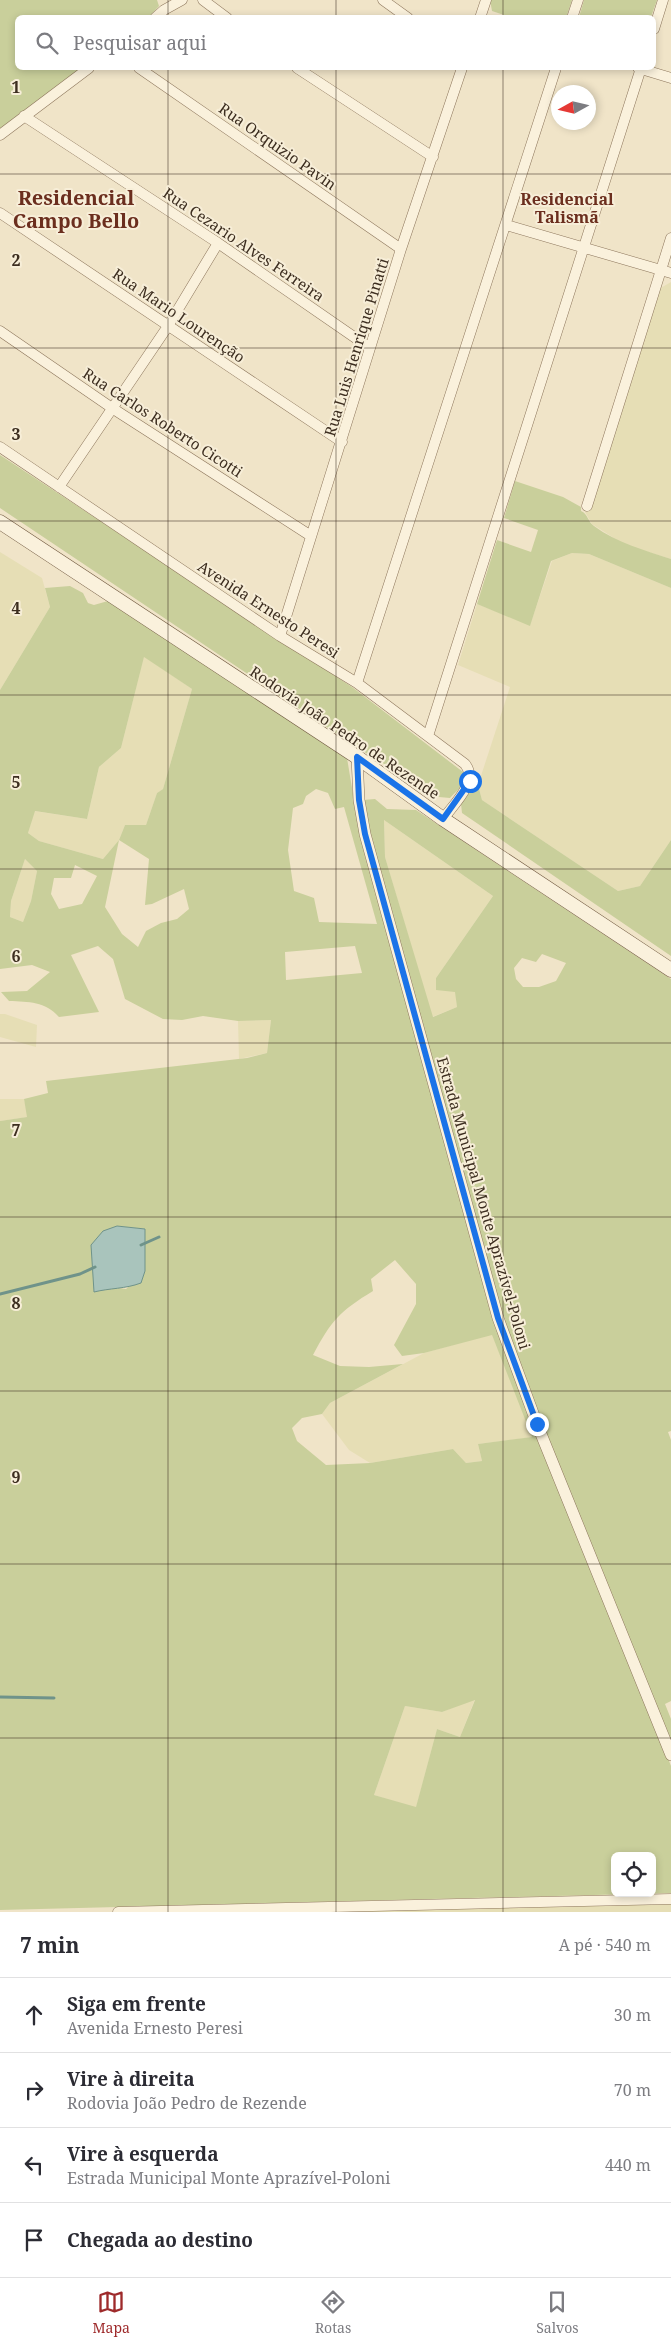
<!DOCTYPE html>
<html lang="pt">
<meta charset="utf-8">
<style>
:root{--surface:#fff;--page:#f7f7f7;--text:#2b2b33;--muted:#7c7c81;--line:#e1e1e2;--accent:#9e2a2b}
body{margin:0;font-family:"Noto Serif",serif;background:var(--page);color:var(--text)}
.controls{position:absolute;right:15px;bottom:15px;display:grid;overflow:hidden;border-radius:8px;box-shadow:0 2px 8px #0003}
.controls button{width:45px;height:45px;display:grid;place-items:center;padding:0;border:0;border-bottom:1px solid var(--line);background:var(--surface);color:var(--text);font:25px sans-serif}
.compass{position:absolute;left:551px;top:85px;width:45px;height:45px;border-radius:50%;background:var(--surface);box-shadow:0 2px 8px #0003;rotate:262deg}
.stop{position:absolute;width:15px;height:15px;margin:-11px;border:4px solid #1a73e8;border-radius:50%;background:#fff}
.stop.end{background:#1a73e8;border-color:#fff;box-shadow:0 1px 5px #0008}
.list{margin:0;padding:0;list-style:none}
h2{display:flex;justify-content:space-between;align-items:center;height:65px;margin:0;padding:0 20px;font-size:21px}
h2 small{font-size:16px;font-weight:400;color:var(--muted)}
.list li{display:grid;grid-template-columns:32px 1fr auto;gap:15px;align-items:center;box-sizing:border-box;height:75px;padding:0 20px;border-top:1px solid var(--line)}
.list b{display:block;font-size:19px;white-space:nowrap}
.list p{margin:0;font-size:16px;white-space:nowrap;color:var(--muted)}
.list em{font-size:16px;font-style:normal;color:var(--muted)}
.icon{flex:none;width:28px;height:28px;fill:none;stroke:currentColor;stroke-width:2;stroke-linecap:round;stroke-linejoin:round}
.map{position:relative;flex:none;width:671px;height:1912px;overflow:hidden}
.search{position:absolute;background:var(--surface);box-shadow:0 2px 8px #0003;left:15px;right:15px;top:15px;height:55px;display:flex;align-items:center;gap:12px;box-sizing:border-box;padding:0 18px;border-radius:8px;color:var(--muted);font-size:19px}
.sheet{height:365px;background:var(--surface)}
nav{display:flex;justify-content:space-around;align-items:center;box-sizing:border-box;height:70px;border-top:1px solid var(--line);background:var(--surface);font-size:14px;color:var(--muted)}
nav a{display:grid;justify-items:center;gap:2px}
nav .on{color:var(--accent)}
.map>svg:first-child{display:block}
.farmland{fill:#e6deb5}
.green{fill:#c9cf9b;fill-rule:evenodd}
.water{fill:#a9c4bc;stroke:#6f938a}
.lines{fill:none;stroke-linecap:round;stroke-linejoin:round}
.stream{stroke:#6f938a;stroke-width:3}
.minor-casing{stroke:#8d765c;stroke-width:11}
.tertiary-casing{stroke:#8d765c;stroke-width:12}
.secondary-casing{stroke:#6f573f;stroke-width:15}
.minor{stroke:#faf1dc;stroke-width:10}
.tertiary{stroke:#faf1dc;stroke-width:11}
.secondary{stroke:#faf1dc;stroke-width:14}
.route{stroke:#1a73e8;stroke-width:6}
.grid{fill:none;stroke:#3d2e20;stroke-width:1;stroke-opacity:0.55}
.labels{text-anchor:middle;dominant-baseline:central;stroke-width:4;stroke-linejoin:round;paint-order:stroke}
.street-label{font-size:15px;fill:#3d2e20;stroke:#f7eed8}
.neighbourhood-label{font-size:16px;font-weight:bold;fill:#6b2e1e;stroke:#f7eed8}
.district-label{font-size:20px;font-weight:bold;fill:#6b2e1e;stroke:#f7eed8}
.grid-label{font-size:16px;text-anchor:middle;font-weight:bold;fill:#3d2e20;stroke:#f7eed8;stroke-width:4;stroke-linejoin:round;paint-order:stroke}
</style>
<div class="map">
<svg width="671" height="1912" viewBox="0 0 671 1912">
<rect width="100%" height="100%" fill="#f0e4c8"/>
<path class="farmland" d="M671 282V559L625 545 592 524 585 512 590 511 659 289Z
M0 552 42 578 50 607 0 690Z
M572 553 589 554 671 588V840L640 886 618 891 482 800 478 785 510 687 458 665 477 604 530 625 552 561Z
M144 656 192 689 163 789 157 793 146 825H125L119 840 103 859 39 841 28 833 34 811 87 819 99 767 121 748Z
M384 820 493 896 436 978 456 992 457 1007 432 1017 385 857Z
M25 859 37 871 31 901 23 922 10 917 11 901Z
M0 1014H5L37 1025 36 1047 0 1037Z
M271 1020 267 1053 239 1059 238 1021Z
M0 1099H24L28 1117 0 1121Z
M492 1334 533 1437 478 1444 482 1461 466 1463 453 1449 370 1463 349 1450 322 1414 330 1403 424 1353Z
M475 1699 460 1737 437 1729 416 1808 374 1795 405 1706 442 1712Z
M671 1904V1912H342V1910Z"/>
<path class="green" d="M0 0H157L159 6 149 17 18 18V68H81L0 130Z
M490 0H572L566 18 510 17 492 11Z
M584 0H657L651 17H579Z
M0 455 352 687 463 772C466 784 457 791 450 798L439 797 361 750 0 508Z
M515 481 563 497 581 507V511C588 514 588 522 594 526 617 543 644 550 671 559V588L589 554 572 553 551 561 530 626 477 604 497 540 531 552 538 530 504 518Z
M70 586 83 593 88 603 94 605 108 601 347 758 354 800 495 1320 671 1766V1893L0 1910V1121L27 1117 24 1099 48 1093 46 1081 247 1058 267 1053 271 1020 238 1021 203 1016 182 1020 163 1019 125 999 113 959 98 946 71 955 99 1012 59 1017C45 1001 29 1002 9 1001L1 992 27 991 50 972 32 965 0 969V690L50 607 45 588ZM144 657 192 689 163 789 157 793 146 825H125L119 840 103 859 39 841 28 833 35 811 87 819 99 767 121 748ZM316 789 328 793 335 809 344 807 377 924 319 922 314 898 294 891 288 850 293 808 303 804 306 796ZM119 840 149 859 145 905 152 904 184 889 189 909 177 919 161 923 146 931 138 947 122 934 105 907ZM25 859 37 871 31 901 23 922 10 917 11 901ZM75 865 97 876 82 904 59 909 51 894 54 878H71ZM355 946 362 973 286 980 285 952ZM117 1226 145 1229V1271L126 1289 113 1287 94 1292ZM395 1260 416 1284V1304L394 1345 402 1356 424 1353 492 1335 532 1437 478 1444 482 1461 466 1463 453 1449 370 1463 326 1465 297 1441 292 1428 302 1418 322 1414 330 1403 403 1364 369 1367 340 1366 313 1355C331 1321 340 1311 373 1291L371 1279ZM475 1700 460 1737 437 1729 416 1807 374 1795 405 1706 442 1712ZM615 1856H652V1893H615Z
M473 782 478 785 482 800 618 891 640 886 671 840V956L462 813 461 804Z
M375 799 387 809 416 810 671 979V1431L668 1432 671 1440V1701L665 1704 671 1719V1747L500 1317 368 834 363 800ZM384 820 493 896 436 978V990L455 992 457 1007 433 1017 385 857ZM542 954 566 963 556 981 539 987H523L516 979 514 968 522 958 536 962Z"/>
<path class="water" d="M117 1226 145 1229V1271L141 1283C125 1289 110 1288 94 1292L91 1245 103 1231Z"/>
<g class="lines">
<path class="stream" d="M141 1245 159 1237
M0 1294 80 1274 95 1267
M0 1697 54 1698"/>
<defs>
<path id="minor" d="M203 0 227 18
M383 0 408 18
M155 18 164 10 182 0
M480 18 486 0
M572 18 578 0
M654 29 663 0
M139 68 401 249
M297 68 433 157
M638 68 671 78
M24 116 218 243 370 348
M0 135 89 68
M0 213 342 442
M506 225 671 273
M0 331 112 408 311 536
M0 447 280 636 357 683 465 764C479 781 454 804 443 819
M59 487 168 326 218 243
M587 506 671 238
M280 636 401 249 462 68
M357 683 556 68
M428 736 641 68
M118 1912 671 1899"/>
<path id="tertiary" d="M357 757 359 800 365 834 498 1318 537 1424 671 1755"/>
<path id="secondary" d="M0 522 357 757 443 819 671 970"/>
</defs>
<use href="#minor" class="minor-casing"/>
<use href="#tertiary" class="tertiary-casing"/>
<use href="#secondary" class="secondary-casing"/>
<use href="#minor" class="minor"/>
<use href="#tertiary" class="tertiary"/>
<use href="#secondary" class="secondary"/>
</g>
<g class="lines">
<path class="route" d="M470 781 443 819 357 757 359 800 365 834 498 1318 537 1424"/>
</g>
<path class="grid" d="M168 0V18M336 0V18M503 0V18M168 68V1912M336 68V1912M503 68V1912M0 174H671M0 348H671M0 521H671M0 695H671M0 869H671M0 1043H671M0 1217H671M0 1391H671M0 1564H671M0 1738H671"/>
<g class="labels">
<g class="street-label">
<text transform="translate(278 146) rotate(35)">Rua Orquizio Pavin</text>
<text transform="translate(244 244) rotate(34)">Rua Cezario Alves Ferreira</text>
<text transform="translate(179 315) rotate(34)">Rua Mario Lourenção</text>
<text transform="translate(356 347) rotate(-73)">Rua Luis Henrique Pinatti</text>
<text transform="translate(163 422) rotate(33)">Rua Carlos Roberto Cicotti</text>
<text transform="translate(269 609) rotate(33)">Avenida Ernesto Peresi</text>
<text transform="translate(345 732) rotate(34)">Rodovia João Pedro de Rezende</text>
<text transform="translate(484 1203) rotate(74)">Estrada Municipal Monte Aprazível-Poloni</text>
</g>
<g class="neighbourhood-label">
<text x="567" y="199">Residencial<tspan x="567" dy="18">Talismã</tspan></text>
</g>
<g class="district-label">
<text x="76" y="197">Residencial<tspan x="76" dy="23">Campo Bello</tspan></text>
</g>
</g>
<g class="grid-label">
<text x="16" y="93">1</text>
<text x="16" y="266">2</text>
<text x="16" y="440">3</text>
<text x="16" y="614">4</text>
<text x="16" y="788">5</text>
<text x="16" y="962">6</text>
<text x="16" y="1136">7</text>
<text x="16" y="1309">8</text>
<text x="16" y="1483">9</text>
</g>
</svg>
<div class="controls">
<button><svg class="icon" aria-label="locate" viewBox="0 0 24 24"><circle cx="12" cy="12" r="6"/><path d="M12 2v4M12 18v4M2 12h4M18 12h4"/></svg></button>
</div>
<svg class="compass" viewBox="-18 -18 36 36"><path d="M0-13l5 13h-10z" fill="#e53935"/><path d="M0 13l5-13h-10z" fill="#7c7c81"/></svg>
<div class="stop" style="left:470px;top:781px"></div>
<div class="stop end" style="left:537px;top:1424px"></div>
<div class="search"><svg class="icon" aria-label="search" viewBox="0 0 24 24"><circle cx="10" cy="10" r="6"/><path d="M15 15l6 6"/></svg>Pesquisar aqui</div>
</div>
<section class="sheet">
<h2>7 min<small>A pé · 540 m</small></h2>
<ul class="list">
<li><svg class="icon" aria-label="ahead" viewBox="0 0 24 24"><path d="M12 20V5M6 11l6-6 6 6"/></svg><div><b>Siga em frente</b><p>Avenida Ernesto Peresi</p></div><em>30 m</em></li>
<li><svg class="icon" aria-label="right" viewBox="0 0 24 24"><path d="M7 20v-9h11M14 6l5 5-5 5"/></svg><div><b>Vire à direita</b><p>Rodovia João Pedro de Rezende</p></div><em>70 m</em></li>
<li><svg class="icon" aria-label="left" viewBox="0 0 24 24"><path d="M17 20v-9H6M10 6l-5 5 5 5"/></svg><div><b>Vire à esquerda</b><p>Estrada Municipal Monte Aprazível-Poloni</p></div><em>440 m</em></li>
<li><svg class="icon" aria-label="arrive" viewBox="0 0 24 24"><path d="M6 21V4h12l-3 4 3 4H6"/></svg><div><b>Chegada ao destino</b></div></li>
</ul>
</section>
<nav>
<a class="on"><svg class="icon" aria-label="map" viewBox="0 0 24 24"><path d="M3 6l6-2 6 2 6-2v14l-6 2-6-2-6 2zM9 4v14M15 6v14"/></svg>Mapa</a>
<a><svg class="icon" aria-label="directions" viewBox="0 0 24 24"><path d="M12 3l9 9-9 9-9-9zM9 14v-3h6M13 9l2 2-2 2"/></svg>Rotas</a>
<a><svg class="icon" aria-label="saved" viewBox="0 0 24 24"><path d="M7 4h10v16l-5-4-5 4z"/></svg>Salvos</a>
</nav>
